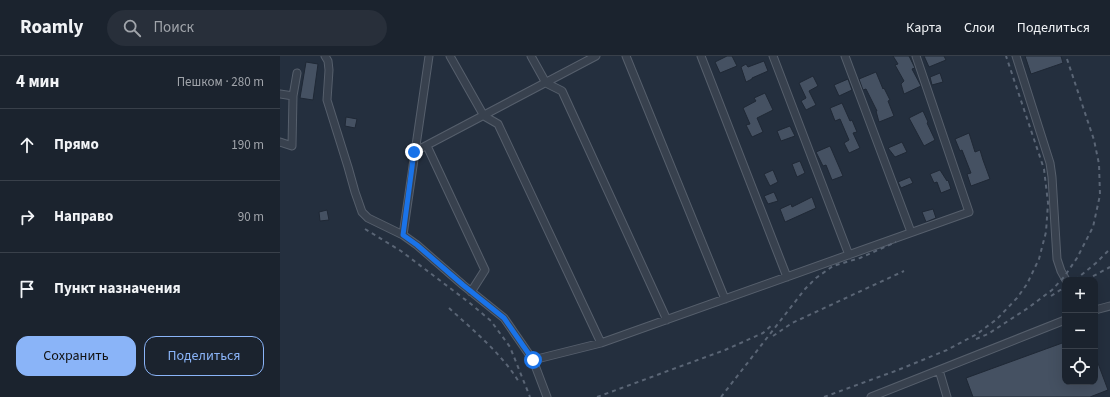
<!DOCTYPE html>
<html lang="ru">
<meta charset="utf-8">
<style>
:root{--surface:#1b232e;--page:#282f3a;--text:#f1f3f6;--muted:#a0a4aa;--line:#39404a;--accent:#8ab4f8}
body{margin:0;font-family:"Source Sans 3",sans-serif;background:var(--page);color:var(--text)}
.controls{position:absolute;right:12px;bottom:12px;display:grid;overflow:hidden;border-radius:8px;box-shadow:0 4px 16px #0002}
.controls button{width:36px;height:36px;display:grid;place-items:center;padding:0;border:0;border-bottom:1px solid var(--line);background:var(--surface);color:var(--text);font:20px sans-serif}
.stop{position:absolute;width:12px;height:12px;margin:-9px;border:3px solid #1a73e8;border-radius:50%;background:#fff}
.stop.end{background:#1a73e8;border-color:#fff;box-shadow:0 1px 4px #0008}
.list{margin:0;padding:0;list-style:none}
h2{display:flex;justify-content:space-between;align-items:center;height:52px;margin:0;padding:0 16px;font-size:17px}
h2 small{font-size:13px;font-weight:400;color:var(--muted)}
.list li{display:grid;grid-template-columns:26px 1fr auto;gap:12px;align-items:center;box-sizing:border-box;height:72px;padding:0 16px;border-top:1px solid var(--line)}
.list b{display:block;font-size:15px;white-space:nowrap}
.list em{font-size:13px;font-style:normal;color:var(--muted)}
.actions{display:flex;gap:8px;padding:12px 16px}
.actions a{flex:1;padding:9px 0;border:1px solid var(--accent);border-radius:12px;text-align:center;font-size:14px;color:var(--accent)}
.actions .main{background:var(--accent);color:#111}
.icon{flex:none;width:22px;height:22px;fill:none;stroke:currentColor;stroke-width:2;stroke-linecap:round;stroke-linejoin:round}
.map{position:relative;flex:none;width:830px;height:341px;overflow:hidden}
header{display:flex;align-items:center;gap:24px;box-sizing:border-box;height:56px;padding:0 20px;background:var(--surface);border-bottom:1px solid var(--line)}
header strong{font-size:19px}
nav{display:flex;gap:22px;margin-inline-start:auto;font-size:14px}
.search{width:280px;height:36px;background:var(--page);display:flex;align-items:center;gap:10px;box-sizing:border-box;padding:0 14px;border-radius:22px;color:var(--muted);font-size:15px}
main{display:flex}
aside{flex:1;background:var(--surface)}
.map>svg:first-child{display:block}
.building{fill:#455162;stroke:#1f2835}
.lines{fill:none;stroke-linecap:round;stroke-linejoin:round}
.minor-casing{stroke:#565f6c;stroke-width:9}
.minor{stroke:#38414e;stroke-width:7}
.rail{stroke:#5a6575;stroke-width:2;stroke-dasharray:4 4;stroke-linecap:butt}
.route{stroke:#1a73e8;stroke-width:5}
</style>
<header>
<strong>Roamly</strong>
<div class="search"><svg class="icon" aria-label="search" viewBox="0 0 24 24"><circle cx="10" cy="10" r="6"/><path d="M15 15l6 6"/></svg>Поиск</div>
<nav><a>Карта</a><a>Слои</a><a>Поделиться</a></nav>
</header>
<main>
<aside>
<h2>4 мин<small>Пешком · 280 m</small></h2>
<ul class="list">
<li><svg class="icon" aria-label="ahead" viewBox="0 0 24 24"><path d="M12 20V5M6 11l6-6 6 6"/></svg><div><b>Прямо</b></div><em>190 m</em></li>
<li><svg class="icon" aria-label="right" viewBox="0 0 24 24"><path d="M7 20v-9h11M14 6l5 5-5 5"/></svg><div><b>Направо</b></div><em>90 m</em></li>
<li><svg class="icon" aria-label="arrive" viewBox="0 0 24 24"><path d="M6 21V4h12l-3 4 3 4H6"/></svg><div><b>Пункт назначения</b></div></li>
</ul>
<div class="actions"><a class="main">Сохранить</a><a>Поделиться</a></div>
</aside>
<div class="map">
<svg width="830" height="341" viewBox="0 0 830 341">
<rect width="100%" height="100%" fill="#242f3e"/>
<path class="building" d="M447 0H452L457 10 440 17 435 6Z
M613 0H629L635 12 632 13 641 30 624 38 621 28 624 25 615 9 618 8Z
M644 0H664L666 4 649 11Z
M745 0H781L783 7 751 18Z
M484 5 488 15 472 22V23L466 26 461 11 466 8 468 11Z
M26 6 38 8 33 44 20 42Z
M596 16 603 33 604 32 610 44 608 45 614 60 599 66 596 55H597L586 33 583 34 579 23Z
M660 17 663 26 652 29 650 21Z
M533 20 538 30 529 35 536 49 526 54 521 45 526 42 519 27Z
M568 23 572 34 559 40 554 29Z
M485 37 493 54 477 62 483 76 472 81 466 69 470 68 463 52 476 45 474 42Z
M562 47 570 65 572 64 577 76 573 77 580 92 569 97 564 87 569 84 560 63 555 65 550 52Z
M643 55 648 66 647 67 655 84 644 90 629 62Z
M66 61 77 63 75 72 65 70Z
M510 70 515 80 501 85 497 75Z
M689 77 695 96 700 94 703 104 710 123 691 130 687 118 691 117 682 94 680 95 675 83Z
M622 86 627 96 615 101 608 92Z
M550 90 563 120 552 124 546 109 543 110 536 96Z
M520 105 525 117 517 121 512 108Z
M493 114 498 126 490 130 484 118Z
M660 114 667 125 668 124 671 133 661 137 657 126 654 127 650 118Z
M630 121 633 127 621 132 618 126Z
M494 136 498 145 488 148 484 140Z
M532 141 536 152 505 166 500 153 511 148 512 151Z
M653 153 656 162 646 166 642 156Z
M47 154 49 164 40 165 39 156Z
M785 286V326H815L816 302 828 334 810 341H693L686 322Z"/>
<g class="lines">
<defs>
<path id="minor" d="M45 0 48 5 49 14 47 44 68 111 75 136 82 156 88 162 123 179 137 189 183 229 224 262 253 304 267 341
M170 0 204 60 218 68 321 287
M251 0 266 27 282 35 387 264
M346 0 445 243
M421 0 507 221
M493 0 569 199
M565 0 631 176
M736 0 770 107 772 121 777 203 781 215 786 224
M0 38 13 40
M0 86 12 90 13 40 17 17
M147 90 205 214 191 236
M134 96 316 0
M123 179 149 0
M815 254 830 250
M253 304 321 287 689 156 636 0
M659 314 667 341
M591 341 785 264"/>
</defs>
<use href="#minor" class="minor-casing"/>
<use href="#minor" class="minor"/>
<path class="rail" d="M85 173 121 195 191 248 211 265 230 291 250 341
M795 224 816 207 830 193
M806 224 830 211
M771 240 785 231
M169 252C194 275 221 297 239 326
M493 280 512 267 624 215
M696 283 708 278 748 252 772 234 784 221 797 202 813 171 820 139 819 108 814 84 786 0
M317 341 445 294 483 277 492 269
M441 341 525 233 536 222 553 210 580 202 616 186
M544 341 618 314 667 294 697 278 717 263 737 242 747 228 759 203 766 176 768 147 764 113 726 0"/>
</g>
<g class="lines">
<path class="route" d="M134 96 123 179 137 189 183 229 224 262 253 304"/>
</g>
</svg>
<div class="controls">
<button>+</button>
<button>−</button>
<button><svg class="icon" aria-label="locate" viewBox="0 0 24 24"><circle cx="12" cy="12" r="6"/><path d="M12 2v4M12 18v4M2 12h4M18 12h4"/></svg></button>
</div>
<div class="stop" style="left:253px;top:304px"></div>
<div class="stop end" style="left:134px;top:96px"></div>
</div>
</main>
